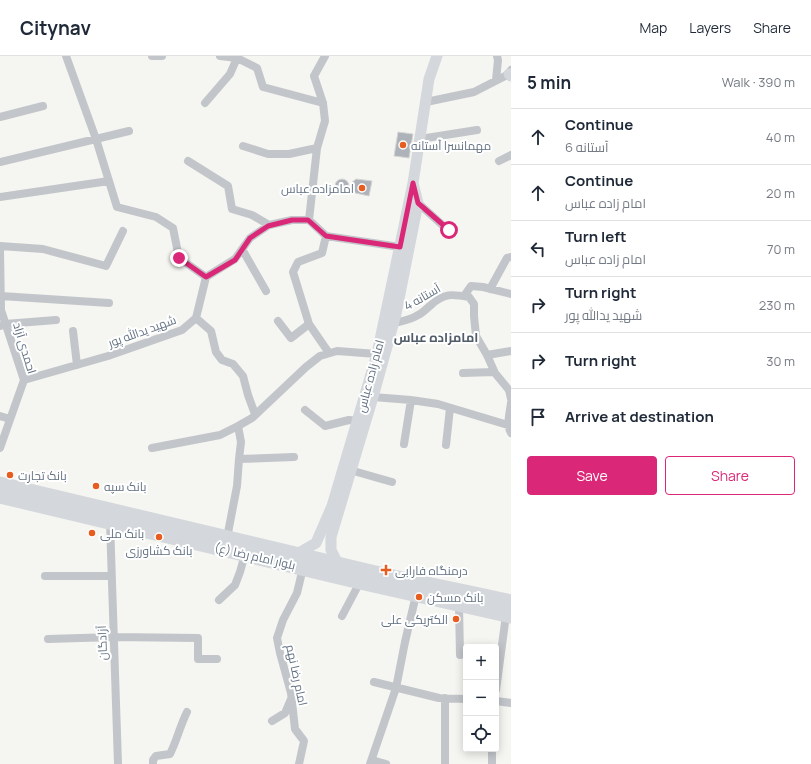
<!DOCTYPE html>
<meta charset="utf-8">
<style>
:root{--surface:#fff;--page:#f2f2f3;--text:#1f2937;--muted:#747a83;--line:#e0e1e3;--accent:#db2777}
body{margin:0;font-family:Manrope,Cairo,sans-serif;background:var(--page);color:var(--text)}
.controls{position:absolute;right:12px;bottom:12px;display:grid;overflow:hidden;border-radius:4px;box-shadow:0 2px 10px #0003}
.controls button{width:36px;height:36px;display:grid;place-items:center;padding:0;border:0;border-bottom:1px solid var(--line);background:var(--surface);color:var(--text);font:20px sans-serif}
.stop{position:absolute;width:12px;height:12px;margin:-9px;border:3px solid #db2777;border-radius:50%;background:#fff}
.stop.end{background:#db2777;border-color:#fff;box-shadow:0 1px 4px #0008}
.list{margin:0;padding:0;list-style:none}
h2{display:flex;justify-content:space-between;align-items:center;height:52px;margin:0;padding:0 16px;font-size:17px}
h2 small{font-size:13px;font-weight:400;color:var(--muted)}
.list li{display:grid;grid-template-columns:26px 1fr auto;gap:12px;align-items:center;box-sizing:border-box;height:56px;padding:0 16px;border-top:1px solid var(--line)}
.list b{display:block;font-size:15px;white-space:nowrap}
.list p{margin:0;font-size:13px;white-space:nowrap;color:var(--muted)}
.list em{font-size:13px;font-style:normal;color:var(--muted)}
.actions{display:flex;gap:8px;padding:12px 16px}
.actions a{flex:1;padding:9px 0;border:1px solid var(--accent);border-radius:4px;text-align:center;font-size:14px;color:var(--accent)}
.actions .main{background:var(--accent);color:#fff}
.icon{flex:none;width:22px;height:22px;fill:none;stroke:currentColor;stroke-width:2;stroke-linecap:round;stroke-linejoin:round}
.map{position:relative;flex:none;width:511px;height:708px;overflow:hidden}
header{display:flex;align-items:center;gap:24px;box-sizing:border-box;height:56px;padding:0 20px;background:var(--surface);border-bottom:1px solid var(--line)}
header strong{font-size:19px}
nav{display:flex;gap:22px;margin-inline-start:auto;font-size:14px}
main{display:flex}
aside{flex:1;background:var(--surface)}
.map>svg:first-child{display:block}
.building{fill:#adb3b9;stroke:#d6d6d4}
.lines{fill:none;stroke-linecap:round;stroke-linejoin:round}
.street{stroke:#c2c5c9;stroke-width:8}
.secondary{stroke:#d4d8dc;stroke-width:11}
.highway{stroke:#d4d8dc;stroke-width:15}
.route{stroke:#db2777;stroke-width:5}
.poi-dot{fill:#e75d1f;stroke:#fff;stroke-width:1.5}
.labels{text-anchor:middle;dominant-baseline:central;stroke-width:4;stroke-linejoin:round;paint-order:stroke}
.poi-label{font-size:12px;fill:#637283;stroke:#fff;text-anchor:start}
.street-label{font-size:12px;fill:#637283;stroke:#fff}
.neighbourhood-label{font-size:13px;font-weight:bold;fill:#515c68;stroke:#fff}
</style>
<header>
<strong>Citynav</strong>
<nav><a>Map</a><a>Layers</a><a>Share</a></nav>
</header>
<main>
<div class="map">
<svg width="511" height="708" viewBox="0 0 511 708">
<rect width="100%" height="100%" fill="#f5f5f1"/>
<path class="building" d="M398 76 413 78 409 102 394 100Z
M335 130a7 7 0 1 1 14 0a7 7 0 1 1-14 0Z
M356 123 372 125 369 140 355 137 351 127Z"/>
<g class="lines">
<path class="street" d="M66 0 96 83 117 151 156 161 173 172 179 202 206 221
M152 0H162
M220 0 237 2 257 12 263 31 323 47
M496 24 498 4 497 0
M426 46 474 36 509 18 511 14
M205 47 230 18 237 2
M0 61 43 50
M420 83 477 74
M243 90 268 98H289L317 92
M188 105 228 130 232 153 252 159 269 169
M499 105 511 99
M0 106 129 75
M0 141 109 125
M418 147 449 175
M309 164 317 92 325 65 323 47 314 20 325 0
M326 180 322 197 298 206 293 216 309 268 329 297
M0 190 43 193 106 210 123 175
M242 193 266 235
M0 195 1 254 24 324 0 392
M490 233 507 202 511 201
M1 240 109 247
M464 240 471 230 483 231 511 238
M196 262 211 275 216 296 222 304 233 308 243 320 248 339 255 358
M278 265 291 282 309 268
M394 267C402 265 411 264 418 259 423 257 427 252 431 249 444 237 452 238 469 241L474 248V260L476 280 487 299 495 317 509 334 511 343
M0 270 5 268 56 264
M73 275 77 309
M487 299 511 295
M463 317 494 316
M24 324 108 300 182 274 196 262 206 221 235 203 250 182 269 169 292 164H309L326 180 400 191
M373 341 411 344 438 348 511 370
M511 347C510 356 506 369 511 377
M305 354 325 370 349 364 357 365
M0 360 10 363
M404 388 411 344
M446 389 450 352
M152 392 220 379 238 370
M239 403 294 401
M350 414 392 426
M110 466 118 708
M227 482 237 430 239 403 241 386 238 370 252 362 306 311 320 300 337 295 377 298
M45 520H111
M219 544 235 529 240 516 245 498
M459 549 460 599
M342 560 360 526
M48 583 114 581 198 582V603H217
M374 626 439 642 466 643
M496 634 506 559
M496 645 511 647
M272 665 285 657 291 643
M372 704 386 708
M153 708V704L156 700 170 698C177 684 180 670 187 656
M299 708 304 685 295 673 291 637 280 597 277 582 283 564 297 537 303 512
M370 708 396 632 405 586 416 539
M445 708V642
M492 708V693"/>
<path class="secondary" d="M509 18 511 20
M413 127 429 23 437 0
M297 498 316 487 332 450 377 298 391 232 413 127 418 147 396 258 373 341 331 481V494L338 508"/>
<path class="highway" d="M0 428 384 519 475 538 511 546
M0 440 360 526 511 560"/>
</g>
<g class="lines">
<path class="route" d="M179 202 206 221 235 204 250 182 268 170 292 164H308L326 180 400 191 413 127 418 147 449 174"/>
</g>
<g class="poi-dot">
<circle cx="403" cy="89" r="4"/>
<circle cx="362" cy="132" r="4"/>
<circle cx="10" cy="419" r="4"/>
<circle cx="96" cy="430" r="4"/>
<circle cx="92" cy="477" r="4"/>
<circle cx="159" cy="481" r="4"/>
<path d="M384 508h4v4h4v4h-4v4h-4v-4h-4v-4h4z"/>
<circle cx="419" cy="541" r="4"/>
<circle cx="456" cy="563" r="4"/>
</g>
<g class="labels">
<g class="poi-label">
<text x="411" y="89">مهمانسرا آستانه</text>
<text x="354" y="132" text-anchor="end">امامزاده عباس</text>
<text x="18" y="419">بانک تجارت</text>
<text x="104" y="430">بانک سپه</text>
<text x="100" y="477">بانک ملی</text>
<text x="159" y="494" text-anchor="middle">بانک کشاورزی</text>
<text x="395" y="514">درمنگاه فارابی</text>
<text x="427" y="541">بانک مسکن</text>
<text x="448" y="563" text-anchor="end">الکتریکی علی</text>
</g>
<g class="street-label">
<text transform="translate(422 241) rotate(-30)">آستانه 4</text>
<text transform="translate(142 275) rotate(-20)">شهید یدالله پور</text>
<text transform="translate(25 292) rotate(73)">احمدی آزاد</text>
<text transform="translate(370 320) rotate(-75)">امام زاده عباس</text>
<text transform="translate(255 500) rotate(13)">بلوار امام رضا (ع)</text>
<text transform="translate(102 587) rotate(-92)">آزادگان</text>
<text transform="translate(297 619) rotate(78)">امام رضا نهم</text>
</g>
<g class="neighbourhood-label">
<text x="436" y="281">امامزاده عباس</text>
</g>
</g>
</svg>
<div class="controls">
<button>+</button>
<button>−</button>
<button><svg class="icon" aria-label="locate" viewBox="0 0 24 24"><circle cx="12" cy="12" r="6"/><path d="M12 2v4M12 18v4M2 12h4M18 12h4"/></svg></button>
</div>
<div class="stop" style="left:449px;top:174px"></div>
<div class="stop end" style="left:179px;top:202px"></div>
</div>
<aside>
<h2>5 min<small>Walk · 390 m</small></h2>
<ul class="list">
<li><svg class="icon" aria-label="ahead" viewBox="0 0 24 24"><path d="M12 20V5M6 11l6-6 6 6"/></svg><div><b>Continue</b><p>آستانه 6</p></div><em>40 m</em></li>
<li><svg class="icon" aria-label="ahead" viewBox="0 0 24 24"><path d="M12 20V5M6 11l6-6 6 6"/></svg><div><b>Continue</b><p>امام زاده عباس</p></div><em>20 m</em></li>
<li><svg class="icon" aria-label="left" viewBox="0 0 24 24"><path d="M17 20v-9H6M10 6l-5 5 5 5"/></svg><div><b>Turn left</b><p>امام زاده عباس</p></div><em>70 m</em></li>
<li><svg class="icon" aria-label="right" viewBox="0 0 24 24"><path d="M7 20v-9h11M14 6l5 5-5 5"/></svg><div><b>Turn right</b><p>شهید یدالله پور</p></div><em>230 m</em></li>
<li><svg class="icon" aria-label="right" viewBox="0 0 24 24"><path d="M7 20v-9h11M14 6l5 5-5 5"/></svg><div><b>Turn right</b></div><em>30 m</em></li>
<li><svg class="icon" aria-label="arrive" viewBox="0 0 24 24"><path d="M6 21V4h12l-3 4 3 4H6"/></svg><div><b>Arrive at destination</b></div></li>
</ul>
<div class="actions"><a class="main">Save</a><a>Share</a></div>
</aside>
</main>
